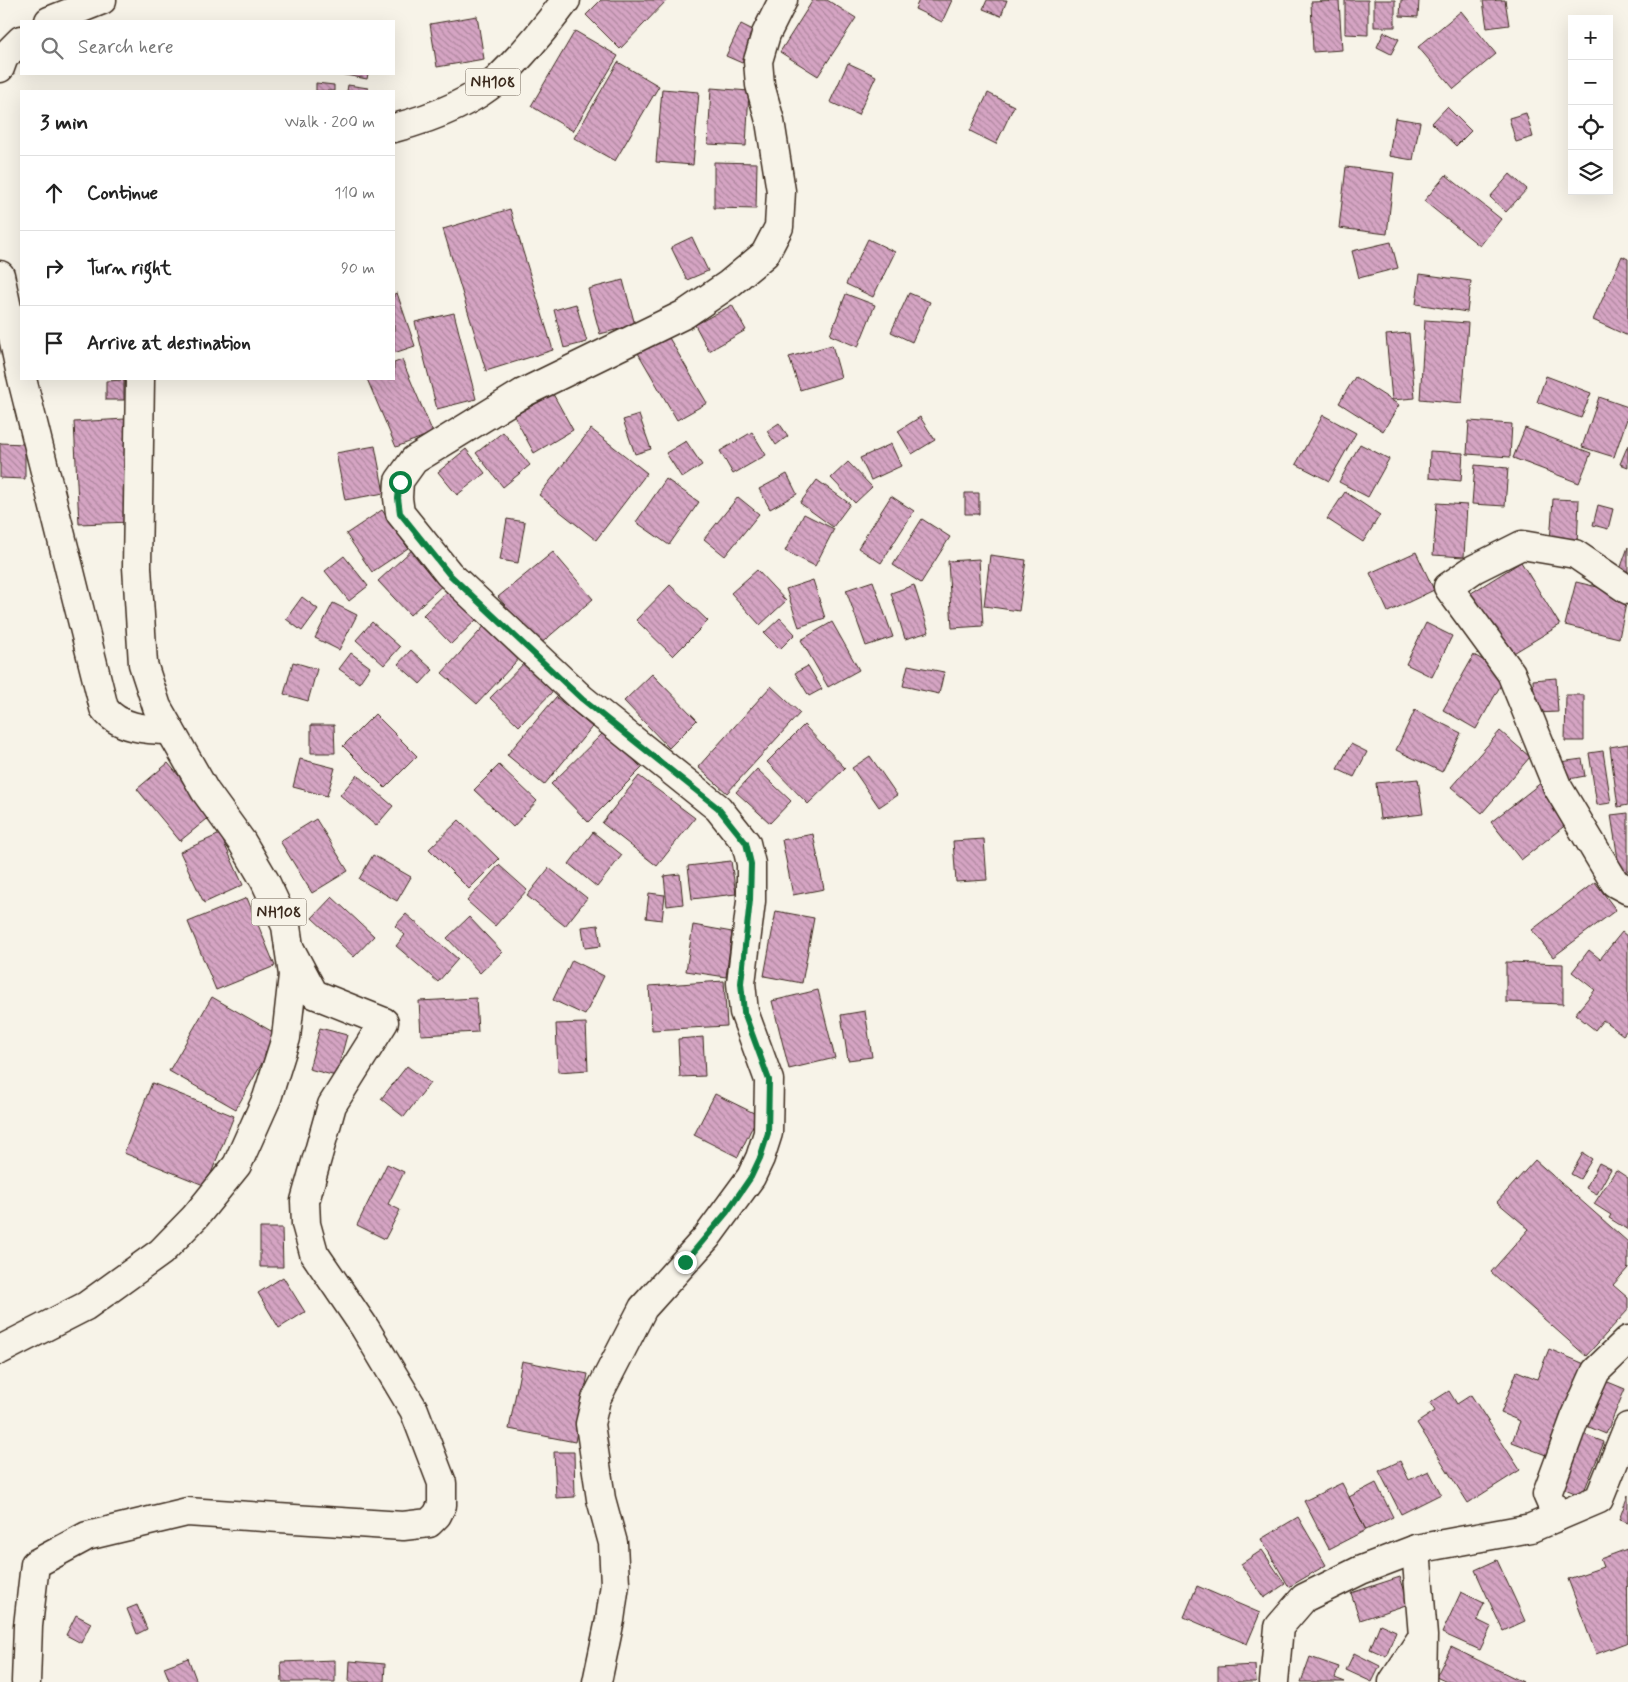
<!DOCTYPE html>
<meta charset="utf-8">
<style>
:root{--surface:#fff;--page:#f2f2f2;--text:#222;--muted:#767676;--line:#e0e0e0}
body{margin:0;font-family:Mynerve,sans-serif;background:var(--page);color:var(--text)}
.controls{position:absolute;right:15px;top:15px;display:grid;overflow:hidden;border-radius:0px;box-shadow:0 5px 20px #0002}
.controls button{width:45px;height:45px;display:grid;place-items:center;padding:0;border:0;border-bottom:1px solid var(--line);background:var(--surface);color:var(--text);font:25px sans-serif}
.stop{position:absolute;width:15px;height:15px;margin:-11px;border:4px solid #0b8043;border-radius:50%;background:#fff}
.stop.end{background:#0b8043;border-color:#fff;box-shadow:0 1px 5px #0008}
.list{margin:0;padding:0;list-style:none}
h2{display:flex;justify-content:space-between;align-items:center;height:65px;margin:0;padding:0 20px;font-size:21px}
h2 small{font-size:16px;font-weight:400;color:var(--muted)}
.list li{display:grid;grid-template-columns:32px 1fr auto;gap:15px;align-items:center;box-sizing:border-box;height:75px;padding:0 20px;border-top:1px solid var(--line)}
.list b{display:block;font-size:19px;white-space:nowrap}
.list em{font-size:16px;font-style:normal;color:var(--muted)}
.icon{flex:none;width:28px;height:28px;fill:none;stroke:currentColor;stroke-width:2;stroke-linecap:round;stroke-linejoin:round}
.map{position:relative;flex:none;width:1628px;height:1682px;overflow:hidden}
.search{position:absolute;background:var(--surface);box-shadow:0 5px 20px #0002;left:20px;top:20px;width:375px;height:55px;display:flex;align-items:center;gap:12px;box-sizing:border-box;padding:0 18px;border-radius:0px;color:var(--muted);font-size:19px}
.panel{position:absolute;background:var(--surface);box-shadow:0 5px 20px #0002;left:20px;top:90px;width:375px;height:290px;border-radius:0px}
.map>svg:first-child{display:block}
.building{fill:url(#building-back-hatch);stroke:#3b2a1e}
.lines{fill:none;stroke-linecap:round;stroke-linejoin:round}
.street-casing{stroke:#3b2a1e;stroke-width:31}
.primary-casing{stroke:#3b2a1e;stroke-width:31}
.highway-casing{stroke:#3b2a1e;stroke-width:31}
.street{stroke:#f7f3e8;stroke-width:28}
.primary{stroke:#f7f3e8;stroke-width:28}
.highway{stroke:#f7f3e8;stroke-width:28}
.route{stroke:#0b8043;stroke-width:6}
.labels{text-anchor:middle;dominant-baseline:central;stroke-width:5;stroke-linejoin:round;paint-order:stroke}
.shield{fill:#f7f3e8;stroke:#73665b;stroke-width:1}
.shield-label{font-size:16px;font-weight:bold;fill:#3b2a1e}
</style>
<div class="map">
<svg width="1628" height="1682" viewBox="0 0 1628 1682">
<defs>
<pattern id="building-back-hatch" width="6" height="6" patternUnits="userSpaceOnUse" patternTransform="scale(1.25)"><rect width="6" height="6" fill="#d5a4c3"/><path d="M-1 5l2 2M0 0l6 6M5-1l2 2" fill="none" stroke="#ae869e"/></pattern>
</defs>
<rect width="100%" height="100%" fill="#f7f3e8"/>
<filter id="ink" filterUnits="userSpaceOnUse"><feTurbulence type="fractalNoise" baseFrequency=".02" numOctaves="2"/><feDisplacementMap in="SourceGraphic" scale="10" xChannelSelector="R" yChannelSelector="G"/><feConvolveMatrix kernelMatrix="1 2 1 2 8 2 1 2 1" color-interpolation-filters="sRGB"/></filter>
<g filter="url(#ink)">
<path class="building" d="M601 0H667L620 49 586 15Z
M813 0H827L856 18 818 76 780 52Z
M919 0H952L942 22 915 9Z
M987 0H1007L1001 16 983 9Z
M1345 0H1368V35L1345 34Z
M1374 0H1395V27H1374Z
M1401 0H1419L1418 17 1400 16Z
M1505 0 1509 25 1487 28 1483 1Z
M1339 1 1342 50 1313 52 1311 2Z
M1461 11 1496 54 1454 89 1418 47Z
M477 16 484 59 437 67 430 24Z
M741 24 757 32 742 63 726 56Z
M575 31 618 56 573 131 531 106Z
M1384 32 1399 39 1391 54 1377 47Z
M618 62 659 86 615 161 574 138Z
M848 63 876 76 858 115 830 102Z
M340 74H368L367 79Z
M316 83 334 85V91H316Z
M348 85 368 88V91H347Z
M711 88 749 91 746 146 708 144Z
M662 89 699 92 693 165 656 162Z
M988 93 1014 106 996 144 970 131Z
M1447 107 1471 131 1456 146 1432 123Z
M1526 113 1533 137 1516 142 1509 118Z
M1395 118 1420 122 1413 160 1389 156Z
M714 162 757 163 756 209 714 208Z
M1346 167 1394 173 1387 234 1339 228Z
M1510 174 1527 189 1506 212 1490 197Z
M1446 175 1501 219 1480 246 1424 201Z
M510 209 553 350 486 371 443 229Z
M692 237 708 271 687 280 671 247Z
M868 239 895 252 873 297 846 284Z
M1391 242 1398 268 1359 278 1352 251Z
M1622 256 1628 259V336L1593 320Z
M1420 274 1471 281 1467 312 1416 304Z
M623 280 635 325 600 334 588 289Z
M397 293 415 346 394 353V294Z
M909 293 930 302 912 342 891 332Z
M846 294 875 305 858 347 830 335Z
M576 304 587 342 564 348 554 310Z
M732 305 746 330 709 351 695 325Z
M454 313 476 399 437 409 415 322Z
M1425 320 1468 323 1462 403 1420 399Z
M1409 333 1415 398 1392 400 1386 335Z
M668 336 707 403 677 420 638 353Z
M832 345 841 377 800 390 789 357Z
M402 360 433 433 396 447 367 379H394V363Z
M1546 376 1591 393 1581 418 1537 402Z
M1355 377 1399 405 1383 431 1339 403Z
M124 380V400H106V381Z
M553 394 573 430 534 453 514 416Z
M1599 397 1628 407V416L1614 457 1582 447Z
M639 415 651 449 635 454 623 420Z
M1323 415 1356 433 1329 481 1296 464Z
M920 417 935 440 912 454 898 431Z
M125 419 131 522 79 524 74 422Z
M1469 421 1512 424 1510 457 1467 454Z
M779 423 788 436 776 445 767 431Z
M1525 428 1591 453 1579 483 1513 458Z
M591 429 647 473 596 540 539 495Z
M503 432 530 465 503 487 476 453Z
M752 432 766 455 733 474 720 451Z
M686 441 702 465 682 478 666 453Z
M0 443 25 444V479L0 478Z
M891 444 901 466 871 480 860 458Z
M1360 444 1389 459 1368 497 1339 482Z
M1628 445V467L1620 464Z
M375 446 384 493 345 500 336 453Z
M466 449 485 473 457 495 438 472Z
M1430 451 1463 453 1461 481 1429 478Z
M848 462 872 487 855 503 831 478Z
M1475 465 1508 468 1505 506 1472 504Z
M787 474 797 494 770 509 759 489Z
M666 479 699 502 669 545 636 522Z
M817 480 850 504 833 527 800 503Z
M1345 492 1380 515 1363 542 1327 519Z
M965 493H979V514H965Z
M891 496 914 511 881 563 858 548Z
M738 497 759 514 725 556 704 539Z
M1553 499 1579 500 1577 544 1550 542Z
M1437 503 1467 505 1464 557 1433 555Z
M1598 505 1613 509 1608 529 1593 525Z
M382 510 408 548 372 572 346 534Z
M804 514 834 529 815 566 785 551Z
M507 519 525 522 518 563 500 560Z
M922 519 950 537 921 583 893 565Z
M1628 547V584L1616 581Z
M414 548 446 582 410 615 378 581Z
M553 552 593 599 539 645 498 597Z
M1416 552 1434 590 1388 612 1370 573Z
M990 555 1026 560 1019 611 984 606Z
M344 556 368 586 349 601 325 571Z
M979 559 983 626 952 628 948 561Z
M1521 562 1560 625 1507 657 1468 595Z
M757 570 786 601 760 625 731 593Z
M813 580 825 618 799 627 786 589Z
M873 581 893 637 866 646 846 590Z
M1576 582 1628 594 1619 638 1565 625Z
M670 585 708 621 673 656 636 620Z
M914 585 929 632 905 639 891 593Z
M451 588 479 617 451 644 423 615Z
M302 597 318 609 302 631 286 619Z
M333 603 357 615 339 650 315 638Z
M780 618 795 634 780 649 764 633Z
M372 622 400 647 384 665 356 640Z
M488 622 523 654 477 704 442 673Z
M832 622 859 670 828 687 801 640Z
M1426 623 1452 636 1432 677 1406 664Z
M411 650 433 670 420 684 398 664Z
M351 653 370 667 359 683 339 669Z
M1474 655 1507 674 1476 729 1443 710Z
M531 656 560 684 519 726 490 698Z
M293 662 317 669 308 701 284 694Z
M908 665 944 672 939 694 903 686Z
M808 666 822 689 809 696 795 673Z
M652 674 697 720 669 748 624 701Z
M1556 678 1558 712 1535 713 1533 680Z
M771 686 800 713 727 793 698 767Z
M1566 695H1584V741H1565Z
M556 697 592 727 544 785 507 755Z
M1415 710 1461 733 1442 772 1396 750Z
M375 714 417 756 385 788 343 746Z
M311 725H334L335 753H311Z
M804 725 845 768 808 804 767 762Z
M605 731 642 768 588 822 551 784Z
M1500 731 1530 757 1482 813 1451 787Z
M1351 744 1367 752 1354 777 1337 769Z
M1628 744V805L1618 807 1610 747Z
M1603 751 1611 803 1597 805 1589 753Z
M870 756 897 795 879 807 852 768Z
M300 759 335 768 327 796 293 787Z
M1582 759 1585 776 1564 780 1560 762Z
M168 763 212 815 180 841 137 789Z
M499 765 537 801 513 827 474 790Z
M757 769 791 801 770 823 736 792Z
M357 775 393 806 376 826 340 795Z
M639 776 695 818 657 866 602 823Z
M1418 779 1423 814 1380 819 1376 783Z
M1542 782 1572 820 1521 860 1491 822Z
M1628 813V871L1620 872 1611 815Z
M316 819 348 871 312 893 280 841Z
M459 820 499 859 469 889 429 849Z
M593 832 622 855 597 887 569 864Z
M220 834 243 885 204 903 180 852Z
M813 834 824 889 793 895 782 840Z
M984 839 987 880 956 882 953 841Z
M373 855 411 877 397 901 359 879Z
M731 861 736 894 692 899 688 866Z
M499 865 527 890 495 926 467 901Z
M549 868 587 898 565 926 527 896Z
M680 874 683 904 667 906 664 876Z
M1595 882 1616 910 1553 957 1532 930Z
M649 893 665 895 662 920 646 918Z
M332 897 374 936 354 957 312 918Z
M247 898 275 966 216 990 188 922Z
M776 911 814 918 802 983 764 976Z
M406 914 458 959 438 982 396 946 405 935 395 926Z
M469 917 502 952 480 973 447 938Z
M598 925 601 946 585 948 582 927Z
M693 925 732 932 726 977 686 971Z
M1622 932 1628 937V1029L1623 1035 1603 1020 1595 1030 1575 1014 1595 990 1572 972 1589 950 1600 959Z
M572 960 604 976 585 1015 553 1000Z
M1506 962 1563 964V1004L1506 1002Z
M724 981 727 1026 652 1030 649 986Z
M818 990 835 1058 789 1069 772 1001Z
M212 997 278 1035 236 1109 169 1071Z
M476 998 478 1032 421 1035 419 1001Z
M865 1011 872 1057 848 1060 841 1015Z
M586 1023 588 1070 558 1072 556 1024Z
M320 1028 347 1035 336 1076 309 1069Z
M703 1037 705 1076 680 1077 678 1039Z
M407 1066 430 1083 404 1117 381 1099Z
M152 1083 234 1116 206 1186 124 1153Z
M715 1094 758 1115 738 1157 694 1135Z
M1583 1153 1592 1159 1580 1179 1571 1174Z
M1535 1160 1628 1242V1268L1613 1285 1628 1298V1310L1586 1356 1491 1272 1529 1229 1497 1202Z
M1599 1163 1611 1169 1597 1194 1586 1188Z
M387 1164 404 1172 388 1204 400 1210 385 1239 357 1225Z
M1616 1170 1628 1178V1230L1609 1218 1611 1215 1594 1204Z
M260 1228H282L283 1267H260Z
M283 1277 305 1312 279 1328 258 1293Z
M1549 1349 1587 1365 1551 1457 1512 1442 1520 1421 1501 1413 1517 1371 1537 1379Z
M522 1361 588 1374 575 1442 509 1429Z
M1603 1380 1625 1389 1606 1434 1584 1425Z
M1449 1391 1457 1404 1471 1395 1520 1470 1468 1503 1417 1423 1435 1411 1430 1403Z
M1581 1433 1604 1442 1582 1496 1558 1486Z
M554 1452H574L575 1497 556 1498Z
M1400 1461 1409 1480 1429 1471 1441 1494 1401 1514 1379 1471Z
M1342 1483 1366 1530 1329 1549 1304 1501Z
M1376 1483 1393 1517 1366 1530 1349 1497Z
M1628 1495V1523L1619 1520Z
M1298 1517 1326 1565 1289 1587 1261 1539Z
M1627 1549 1628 1642 1596 1654 1568 1579 1603 1567 1600 1559Z
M1262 1550 1285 1584 1264 1598 1241 1564Z
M1497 1560 1525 1621 1503 1631 1475 1570Z
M1400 1577 1409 1604 1360 1620 1351 1593Z
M1197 1586 1260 1613 1247 1644 1184 1617Z
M1461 1592 1484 1603 1477 1620 1491 1627 1480 1650 1442 1633Z
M137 1605 147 1629 137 1634 127 1609Z
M76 1615 91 1623 81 1643 66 1635Z
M1380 1624 1396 1631 1386 1656 1370 1649Z
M1451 1647 1523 1682H1447L1436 1677Z
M1354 1653 1380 1666 1372 1682 1346 1670Z
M1310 1657 1339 1667 1335 1678 1345 1682H1301Z
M188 1658 197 1682H170L164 1667Z
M335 1660V1682H282L281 1662Z
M350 1661 385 1664 384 1682H349Z
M1255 1665 1256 1682H1218V1667Z"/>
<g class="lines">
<defs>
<path id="street" d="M49 21 102 0
M0 68 4 57 21 40
M0 275 21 375
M22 379 104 708C118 728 147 730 170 730
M1628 590 1575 554 1522 545 1474 569 1448 587 1511 673 1557 786 1615 883 1628 890
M1557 1517 1547 1494 1575 1418 1596 1371 1628 1340
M26 1682 28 1626 35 1564 87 1536 187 1512 403 1526 429 1523 437 1515 442 1505V1483L414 1410 365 1328 314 1253 306 1224 305 1201 332 1105 384 1022 314 994 289 947
M597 1682 610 1620 615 1584 613 1543 601 1499 590 1424 596 1399 643 1308 707 1237 751 1177 760 1158 768 1133 769 1080 744 1012 741 983 751 901V864L746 843 718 808 582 699 449 574 400 513 398 498 399 481 414 460 523 393 685 314 729 284 765 254 779 227 781 191 770 121 760 85 758 61 766 34 783 0
M1393 1682 1423 1636 1416 1549
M1422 1682 1423 1636"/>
<path id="primary" d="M1274 1682 1279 1627 1304 1598 1361 1570 1416 1549 1531 1528 1599 1499 1628 1427"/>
<path id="highway" d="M394 128C428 119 471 103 498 79 522 56 546 27 566 0
M0 1350 86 1306 161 1252 195 1217 237 1165 267 1098 286 1038 293 975 286 926 265 881 242 842 205 791 157 707 143 664 137 567 140 379"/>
</defs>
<use href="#street" class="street-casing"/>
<use href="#primary" class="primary-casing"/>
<use href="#highway" class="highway-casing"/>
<use href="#street" class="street"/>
<use href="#primary" class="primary"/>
<use href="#highway" class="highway"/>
</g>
</g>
<g class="lines" filter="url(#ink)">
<path class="route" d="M400 482 398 498 400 513 449 574 582 699 718 808 746 843 751 864 750 900 741 983 744 1012 769 1080 768 1133 760 1158 751 1177 727 1212 685 1262"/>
</g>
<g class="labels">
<g class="shield">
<rect x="465.5" y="68.5" width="55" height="27" rx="4"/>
<rect x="251.5" y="898.5" width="55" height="27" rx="4"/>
</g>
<g class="shield-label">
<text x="493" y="82">NH108</text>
<text x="279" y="912">NH108</text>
</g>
</g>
</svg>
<div class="controls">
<button>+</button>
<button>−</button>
<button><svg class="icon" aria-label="locate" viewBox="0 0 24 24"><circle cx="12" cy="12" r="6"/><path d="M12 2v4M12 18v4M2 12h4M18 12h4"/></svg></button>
<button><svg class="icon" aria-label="layers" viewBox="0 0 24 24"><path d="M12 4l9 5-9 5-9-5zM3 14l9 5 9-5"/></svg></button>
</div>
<div class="stop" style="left:400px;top:482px"></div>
<div class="stop end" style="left:685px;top:1262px"></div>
<div class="search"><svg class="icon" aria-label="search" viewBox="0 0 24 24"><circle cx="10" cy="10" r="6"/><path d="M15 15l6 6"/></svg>Search here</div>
<section class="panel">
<h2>3 min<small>Walk · 200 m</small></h2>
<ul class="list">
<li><svg class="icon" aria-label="ahead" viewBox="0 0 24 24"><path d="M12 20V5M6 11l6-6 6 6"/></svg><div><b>Continue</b></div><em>110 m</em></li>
<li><svg class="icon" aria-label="right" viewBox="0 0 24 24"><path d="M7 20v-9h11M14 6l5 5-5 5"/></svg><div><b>Turn right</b></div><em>90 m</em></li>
<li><svg class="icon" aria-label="arrive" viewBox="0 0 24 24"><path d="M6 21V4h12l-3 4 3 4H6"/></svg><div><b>Arrive at destination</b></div></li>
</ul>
</section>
</div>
